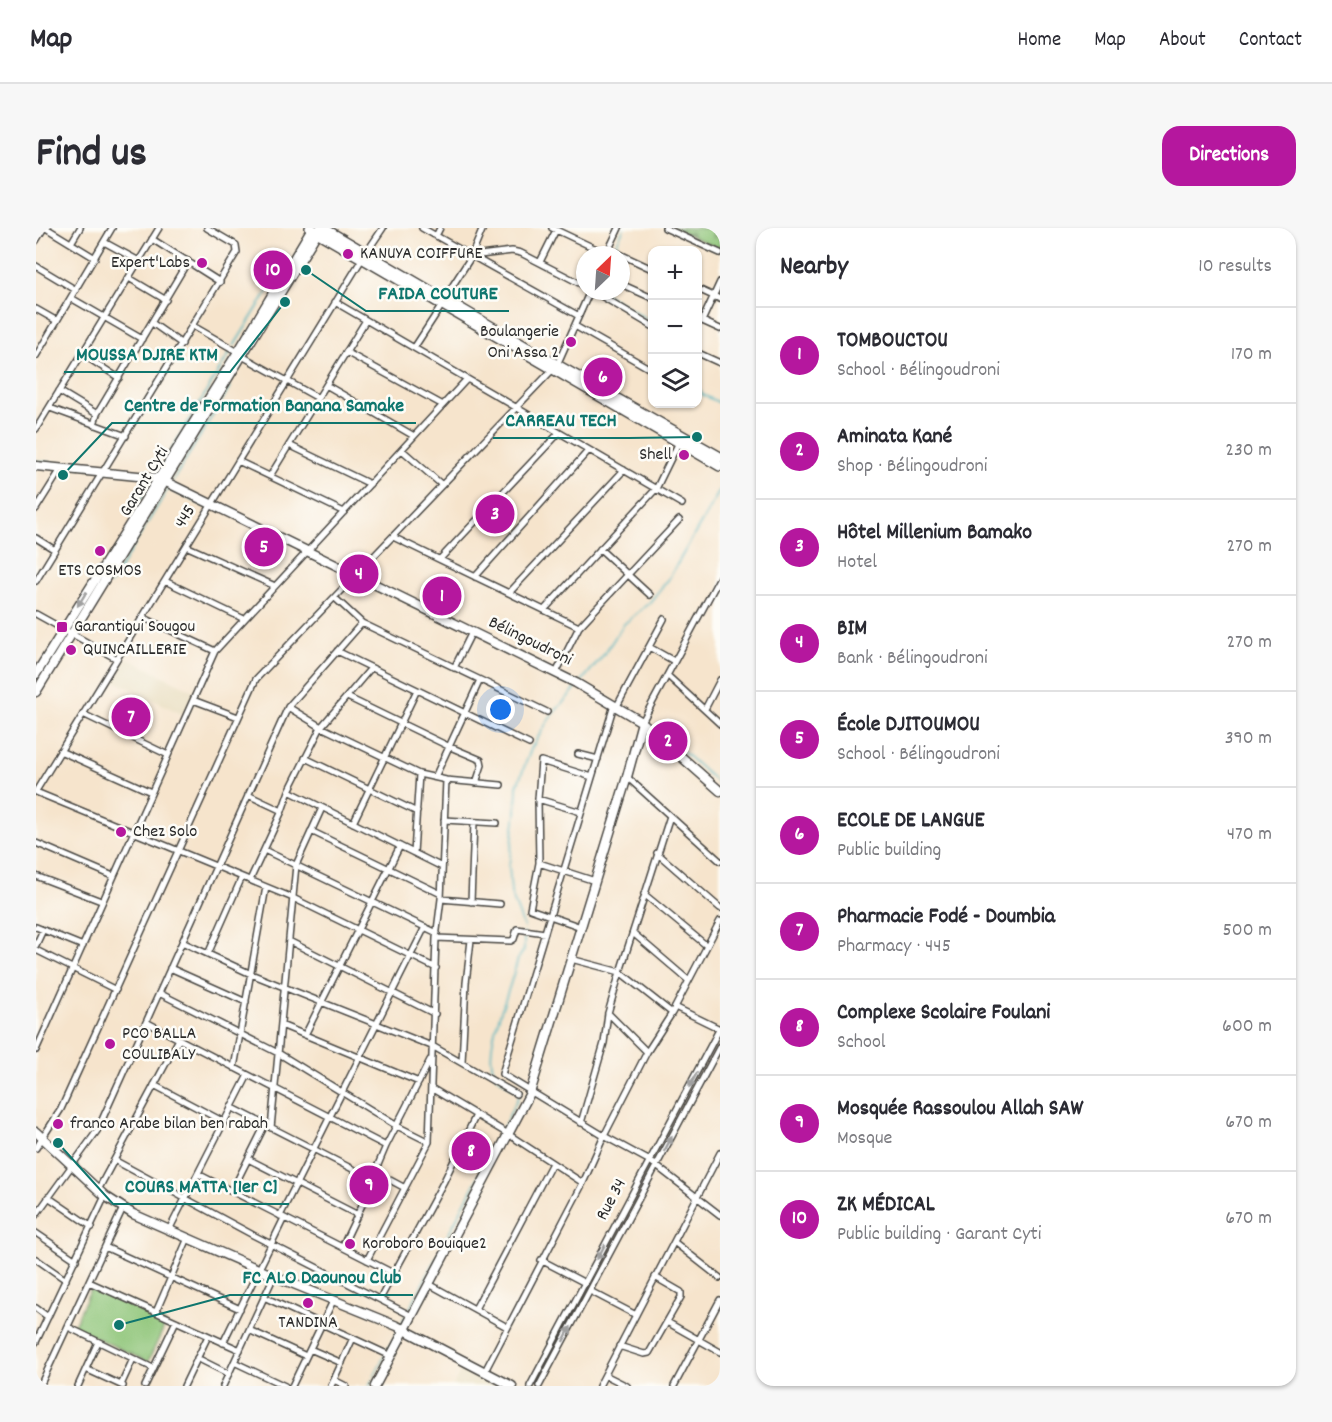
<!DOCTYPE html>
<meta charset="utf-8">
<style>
:root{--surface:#fff;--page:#f7f7f7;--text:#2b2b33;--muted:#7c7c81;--line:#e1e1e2;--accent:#b5179e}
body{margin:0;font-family:Dekko,sans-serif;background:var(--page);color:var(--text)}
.controls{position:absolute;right:18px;top:18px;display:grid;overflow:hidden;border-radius:12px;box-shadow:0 2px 4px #0004}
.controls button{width:54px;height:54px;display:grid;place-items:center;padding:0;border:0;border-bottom:2px solid var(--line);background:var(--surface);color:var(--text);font:30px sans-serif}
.compass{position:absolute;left:540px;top:18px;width:54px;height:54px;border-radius:50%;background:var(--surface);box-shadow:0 2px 4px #0004;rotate:25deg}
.you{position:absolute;left:465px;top:482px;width:21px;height:21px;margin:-15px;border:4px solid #fff;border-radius:50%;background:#1a73e8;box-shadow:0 0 0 9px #1a73e833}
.badge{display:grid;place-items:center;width:39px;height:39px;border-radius:50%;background:var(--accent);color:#fff;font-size:20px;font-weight:700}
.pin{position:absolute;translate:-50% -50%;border:3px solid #fff;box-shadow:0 2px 6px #0006}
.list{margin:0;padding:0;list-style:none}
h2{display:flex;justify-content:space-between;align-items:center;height:78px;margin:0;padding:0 24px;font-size:26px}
h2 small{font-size:20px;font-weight:400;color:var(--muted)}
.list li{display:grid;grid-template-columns:39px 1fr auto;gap:18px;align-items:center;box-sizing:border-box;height:96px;padding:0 24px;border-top:2px solid var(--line)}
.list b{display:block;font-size:22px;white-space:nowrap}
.list p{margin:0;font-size:20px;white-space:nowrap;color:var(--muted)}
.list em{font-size:20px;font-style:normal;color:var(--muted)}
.icon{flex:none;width:33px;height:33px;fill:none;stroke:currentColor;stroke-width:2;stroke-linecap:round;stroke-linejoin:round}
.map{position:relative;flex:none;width:684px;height:1158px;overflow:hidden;border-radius:18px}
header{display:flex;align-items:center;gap:36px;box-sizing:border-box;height:84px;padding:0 30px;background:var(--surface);border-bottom:2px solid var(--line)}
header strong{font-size:28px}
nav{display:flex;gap:33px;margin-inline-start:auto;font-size:21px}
.intro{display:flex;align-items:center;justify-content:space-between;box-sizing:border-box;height:144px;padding:0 36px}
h1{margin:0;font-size:42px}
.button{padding:15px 27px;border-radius:18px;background:var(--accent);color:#fff;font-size:21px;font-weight:700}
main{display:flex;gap:36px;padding:0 36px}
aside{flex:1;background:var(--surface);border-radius:18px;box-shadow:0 2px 4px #0004}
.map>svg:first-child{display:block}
.built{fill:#e7daba}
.cemetery{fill:url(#cemetery-stones);stroke:#5c7851;stroke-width:1.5}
.garden{fill:#8dc477;stroke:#5c7851;stroke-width:1.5}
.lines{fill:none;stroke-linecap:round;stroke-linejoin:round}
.stream{stroke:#43b1be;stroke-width:1.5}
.street-casing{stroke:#494743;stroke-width:8}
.secondary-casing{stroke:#494743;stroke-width:11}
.primary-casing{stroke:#494743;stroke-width:12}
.street{stroke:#fff;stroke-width:5}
.secondary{stroke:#fff;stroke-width:8}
.primary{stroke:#fff;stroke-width:9}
.oneway{fill:#a0a0a0}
.poi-dot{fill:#b5179e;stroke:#fdfcf7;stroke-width:2}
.labels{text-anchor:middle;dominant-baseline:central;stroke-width:5;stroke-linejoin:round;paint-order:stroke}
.poi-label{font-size:18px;fill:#2b2b2b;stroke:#fdfcf7;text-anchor:start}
.street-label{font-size:18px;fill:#2b2b2b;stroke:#fdfcf7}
.leader{fill:none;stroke:#0f766e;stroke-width:2}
.callout-dot{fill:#0f766e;stroke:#fdfcf7;stroke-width:2}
.callout-label{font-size:20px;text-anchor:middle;font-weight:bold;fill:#0f766e;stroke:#fdfcf7;stroke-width:5;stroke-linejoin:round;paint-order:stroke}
</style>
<header>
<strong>Map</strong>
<nav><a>Home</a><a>Map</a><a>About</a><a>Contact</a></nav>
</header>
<div class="intro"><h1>Find us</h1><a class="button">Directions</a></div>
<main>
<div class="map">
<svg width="684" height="1158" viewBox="0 0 684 1158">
<defs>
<pattern id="cemetery-stones" width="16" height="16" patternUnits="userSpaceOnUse" patternTransform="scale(1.5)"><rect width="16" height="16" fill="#8dc477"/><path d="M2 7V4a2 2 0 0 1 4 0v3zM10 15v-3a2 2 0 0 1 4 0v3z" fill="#739f62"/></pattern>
</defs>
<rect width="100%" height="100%" fill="#fdfcf7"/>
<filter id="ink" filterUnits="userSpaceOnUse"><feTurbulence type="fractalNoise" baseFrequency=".0167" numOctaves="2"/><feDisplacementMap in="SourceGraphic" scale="12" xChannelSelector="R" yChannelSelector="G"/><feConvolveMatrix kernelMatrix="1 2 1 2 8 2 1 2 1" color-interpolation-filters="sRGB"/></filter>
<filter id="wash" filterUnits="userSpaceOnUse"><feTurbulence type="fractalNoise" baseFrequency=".008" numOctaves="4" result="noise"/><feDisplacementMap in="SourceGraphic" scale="24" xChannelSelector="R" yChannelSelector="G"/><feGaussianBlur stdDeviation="1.35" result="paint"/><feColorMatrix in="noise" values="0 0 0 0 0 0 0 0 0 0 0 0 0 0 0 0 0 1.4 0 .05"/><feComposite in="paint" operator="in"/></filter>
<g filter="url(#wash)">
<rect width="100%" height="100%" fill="#f6e4cc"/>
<path class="built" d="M88 429 158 463 148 487 75 451Z
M426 1140 460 1158H417Z"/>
<path class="cemetery" d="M637 0H684V21Z"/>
<path class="garden" d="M55 1060 130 1095 112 1134 37 1099Z"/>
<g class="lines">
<path class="stream" d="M578 21 588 0
M564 63 616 94
M198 118 241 48
M662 121 664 122 662 138
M662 160 667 167 684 175
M0 233 65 240
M122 244 195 123
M137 252 194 159
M133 261 172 279
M101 277 116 253
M74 357 133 259
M546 453 568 426 588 396 613 375 632 352 684 262
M643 520 684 557
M488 700 475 665 473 637 480 585 481 558 495 521 515 488 541 459
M474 757 482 731 488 722V705
M467 900 484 865C478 859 467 855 461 848 445 828 467 779 474 757
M372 1084 465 905
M366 1095 369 1088
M351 1123 362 1103
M333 1158 349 1127"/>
</g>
</g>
<g filter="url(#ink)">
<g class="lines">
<defs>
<path id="street" d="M10 0 59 30
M386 0 543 88
M516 0 571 26
M629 0 684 25
M400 8 404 0
M116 11 184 54
M0 13 8 0
M68 14 103 33
M35 15 44 0
M573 21 616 41
M572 23 583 0
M436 28 476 23 485 25 549 58
M504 34 520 2
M0 38 40 62
M93 50 130 72
M585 56 616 70
M662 61 684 71
M557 63 616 98
M35 70 106 111
M408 71 435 29 447 0
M299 74 646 276
M0 81 21 93
M662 91 684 101
M666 93 684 54
M116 95 146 116
M157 98 202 124
M539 98 616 142
M378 120 406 77
M310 124 407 177
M662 125 684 135
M46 126 83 150
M0 128 76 0
M206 128 282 170
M290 157 378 208
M23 163 61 186
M14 180 90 208
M58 197 61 186 152 33
M0 201 123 0
M253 217 334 256
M366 222 406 257
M202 233 308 284
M234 248 330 92
M0 281 25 241
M357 309 543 399
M0 310 19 322
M150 318 239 358
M564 321 614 367
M404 331 523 205
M439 349 553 222
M0 353 201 24 200 17 171 0
M129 353 208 391
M473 365 588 242
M299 370 326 395 511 484
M508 382 620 261 643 214
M0 386 81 431
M106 389 179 423
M613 419 638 433
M301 423 493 516
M418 440 436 404
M520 445 543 399 643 292
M632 448 684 496
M311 469 412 518 445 532 446 537 440 555
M157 472 202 489
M578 477 466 846 568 908 614 933 684 987
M581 478 628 391
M252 479 285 499 383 546 410 552 465 557
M669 481 684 452
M47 486 132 527
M606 494 684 349
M24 523 115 564
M542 526 562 531
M269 530 381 584
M399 549 444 452
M591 549 684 633
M0 563 326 31 347 0
M253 563 406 639
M0 564 257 670 400 740
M212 567 246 583
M502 571 545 584
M408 592 461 595
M317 595 381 462
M275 603 405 666
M0 615 77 648
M228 622 401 705
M378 625 383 546
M621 625 684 680
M503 635 559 653
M0 648 65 673
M214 652 246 583 253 563 285 499 335 440
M608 666 671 718
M405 671 464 676
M435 674 438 594
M0 699 47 718
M545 699 494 681 503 635 502 571 505 533 556 549
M597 705 652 752
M400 710 475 713 478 711 481 701 509 705
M253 713 399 786
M146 714 215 746 398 819 480 866
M0 717 7 702
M0 722 80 762
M172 726 206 649
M535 731 584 744 636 785
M134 740 210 774
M123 765 242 825 361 898 393 914
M639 779 684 801
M572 785 611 824
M110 794 350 918
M245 797 383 854
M269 807 364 618
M0 822 179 423 431 151
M426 834 430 755 435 712
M198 840 230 659
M118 857 188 894
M395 860 472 906 547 955
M195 879 338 952
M545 895 568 815 572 785 584 744 634 588
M235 900 260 637 286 580
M0 920 25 881 220 451 521 137 554 63
M212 931 322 987
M78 932 217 1007 376 1088
M339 944 369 960
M162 946 359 1046
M62 962 143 811
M196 963 229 897
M12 969 56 999
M0 987 61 903 252 479 326 395
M244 988 389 699
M133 1002 212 847
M0 1005 40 1032
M638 1014 684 1050
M69 1019 204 1081
M306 1019 338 952 339 944 350 918 394 832
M0 1031 30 1052
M331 1032 393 914 400 710 405 671 410 552
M505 1032 549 1055
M53 1054 204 1122
M393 1056 471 1099
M554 1063 600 1087
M228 1069 355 1128
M344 1071 408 953 440 887
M0 1080 12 1089
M439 1081 516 935
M120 1084 152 1010
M631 1094 684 1124
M32 1099 117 1140
M213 1102 270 1128
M0 1114 69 968
M187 1115 248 990
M583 1118 608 1126 613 1125 645 1069V1064L619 1049
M274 1121 306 1135
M161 1130 193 1146
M198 1134 249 1158
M50 1141 87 1158
M449 1143 547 955 568 908 611 824 636 785 684 693
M569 1147 591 1158
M298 1152 310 1158
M85 1157 97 1131
M4 1158 87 980
M42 1158 62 1114
M109 1158 140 1093
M148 1158 172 1108
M187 1158 238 1048
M256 1158 297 1073
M295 1158 317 1110
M494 1158 684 800
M503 1158 684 818
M563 1158 684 925
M638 1158 684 1072"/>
<path id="secondary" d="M0 238 122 250 540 455 606 494 684 563
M0 446 202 124 276 0
M0 464 284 0
M0 904 69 968 97 986 238 1048 361 1098 476 1158
M339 1158 494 865 591 549 606 494"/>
<path id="primary" d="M274 0 684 238
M287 0 521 137 684 229"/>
</defs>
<use href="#street" class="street-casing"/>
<use href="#secondary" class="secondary-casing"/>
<use href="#primary" class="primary-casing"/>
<use href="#street" class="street"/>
<use href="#secondary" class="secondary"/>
<use href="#primary" class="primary"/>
</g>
<defs><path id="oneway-solid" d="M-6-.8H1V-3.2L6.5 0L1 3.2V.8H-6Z" transform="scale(1.5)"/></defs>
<g class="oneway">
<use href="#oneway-solid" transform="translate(46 371) rotate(122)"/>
<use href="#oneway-solid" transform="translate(657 852) rotate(118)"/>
<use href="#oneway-solid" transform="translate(632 916) rotate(-62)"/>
<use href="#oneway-solid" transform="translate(565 1024) rotate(118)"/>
<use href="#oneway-solid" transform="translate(531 1106) rotate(-62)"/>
</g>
</g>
<g class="poi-dot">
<circle cx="312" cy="26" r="6"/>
<circle cx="166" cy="35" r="6"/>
<circle cx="535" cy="114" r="6"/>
<circle cx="648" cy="227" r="6"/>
<circle cx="64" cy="323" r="6"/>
<rect x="20" y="393" width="12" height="12" rx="3"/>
<circle cx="35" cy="422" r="6"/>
<circle cx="85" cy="604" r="6"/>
<circle cx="74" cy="816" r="6"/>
<circle cx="22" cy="896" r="6"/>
<circle cx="314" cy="1016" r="6"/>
<circle cx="272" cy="1075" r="6"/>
</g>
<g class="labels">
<g class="poi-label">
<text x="324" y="26">KANUYA COIFFURE</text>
<text x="154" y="35" text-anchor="end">Expert'Labs</text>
<text x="523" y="104" text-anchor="end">Boulangerie<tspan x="523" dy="21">Oni Assa 2</tspan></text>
<text x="636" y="227" text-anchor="end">Shell</text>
<text x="64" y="343" text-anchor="middle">ETS COSMOS</text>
<text x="38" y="399">Garantigui Sougou</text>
<text x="47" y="422">QUINCAILLERIE</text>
<text x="97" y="604">Chez Solo</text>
<text x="86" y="806">PCO BALLA<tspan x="86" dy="21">COULIBALY</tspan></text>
<text x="34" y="896">franco Arabe bilan ben rabah</text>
<text x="326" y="1016">Koroboro Bouique2</text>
<text x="272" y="1095" text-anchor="middle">TANDINA</text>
</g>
<g class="street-label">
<text transform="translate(109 254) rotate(-59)">Garant Cyti</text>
<text transform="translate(150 289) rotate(-59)">445</text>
<text transform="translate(494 414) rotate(26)">Bélingoudroni</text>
<text transform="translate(576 972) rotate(-62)">Rue 34</text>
</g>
</g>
<path class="leader" d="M270 42L330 83H473M249 74L194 144H28M27 247L76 195H380M661 209L593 210H457M22 915L77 976H253M83 1097L194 1067H377"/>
<g class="callout-dot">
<circle cx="270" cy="42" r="6"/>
<circle cx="249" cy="74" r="6"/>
<circle cx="27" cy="247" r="6"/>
<circle cx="661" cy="209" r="6"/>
<circle cx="22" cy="915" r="6"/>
<circle cx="83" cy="1097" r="6"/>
</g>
<g class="callout-label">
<text x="402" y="71">FAIDA COUTURE</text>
<text x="111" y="132">MOUSSA DJIRE KTM</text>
<text x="228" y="183">Centre de Formation Banana Samake</text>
<text x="525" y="198">CARREAU TECH</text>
<text x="165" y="964">COURS MATTA [1er C]</text>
<text x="286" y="1055">FC ALO Daounou Club</text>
</g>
</svg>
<div class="controls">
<button>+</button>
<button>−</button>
<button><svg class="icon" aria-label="layers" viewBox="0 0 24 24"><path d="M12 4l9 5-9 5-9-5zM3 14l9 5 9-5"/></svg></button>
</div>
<svg class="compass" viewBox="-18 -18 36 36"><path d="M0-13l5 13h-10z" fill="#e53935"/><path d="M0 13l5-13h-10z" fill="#7c7c81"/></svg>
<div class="you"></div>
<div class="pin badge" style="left:406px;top:368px">1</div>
<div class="pin badge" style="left:632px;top:513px">2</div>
<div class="pin badge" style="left:459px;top:286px">3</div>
<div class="pin badge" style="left:323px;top:346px">4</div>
<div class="pin badge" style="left:228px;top:319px">5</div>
<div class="pin badge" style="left:567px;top:149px">6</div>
<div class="pin badge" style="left:95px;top:489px">7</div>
<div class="pin badge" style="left:435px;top:923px">8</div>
<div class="pin badge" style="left:333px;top:957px">9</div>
<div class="pin badge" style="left:237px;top:42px">10</div>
</div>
<aside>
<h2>Nearby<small>10 results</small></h2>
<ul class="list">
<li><span class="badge">1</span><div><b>TOMBOUCTOU</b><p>School · Bélingoudroni</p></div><em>170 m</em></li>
<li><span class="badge">2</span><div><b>Aminata Kané</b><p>Shop · Bélingoudroni</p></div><em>230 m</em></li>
<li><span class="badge">3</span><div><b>Hôtel Millenium Bamako</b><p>Hotel</p></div><em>270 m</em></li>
<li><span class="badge">4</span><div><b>BIM</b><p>Bank · Bélingoudroni</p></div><em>270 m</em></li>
<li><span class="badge">5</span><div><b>École DJITOUMOU</b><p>School · Bélingoudroni</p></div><em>390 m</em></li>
<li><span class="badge">6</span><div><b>ECOLE DE LANGUE</b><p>Public building</p></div><em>470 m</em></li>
<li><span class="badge">7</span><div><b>Pharmacie Fodé - Doumbia</b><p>Pharmacy · 445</p></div><em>500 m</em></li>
<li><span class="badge">8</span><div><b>Complexe Scolaire Foulani</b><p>School</p></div><em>600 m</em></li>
<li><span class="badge">9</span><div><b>Mosquée Rassoulou Allah SAW</b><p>Mosque</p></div><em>670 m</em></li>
<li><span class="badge">10</span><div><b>ZK MÉDICAL</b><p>Public building · Garant Cyti</p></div><em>670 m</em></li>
</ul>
</aside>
</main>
